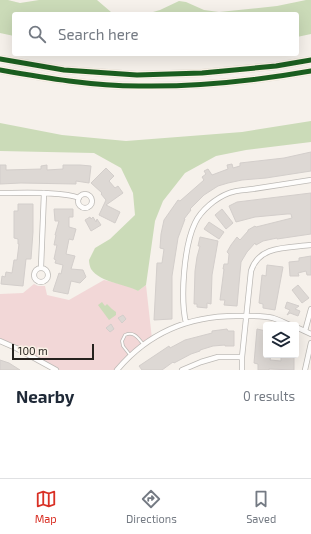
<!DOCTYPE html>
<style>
:root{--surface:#fff;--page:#f6f6f7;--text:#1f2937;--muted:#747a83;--line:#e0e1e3;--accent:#d93025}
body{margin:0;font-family:"Exo 2",sans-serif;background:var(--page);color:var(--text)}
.controls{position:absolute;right:12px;bottom:12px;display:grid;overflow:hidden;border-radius:4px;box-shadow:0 4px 16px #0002}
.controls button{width:36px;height:36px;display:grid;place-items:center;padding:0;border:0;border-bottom:1px solid var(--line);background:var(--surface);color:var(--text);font:20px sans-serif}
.scale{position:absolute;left:12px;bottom:10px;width:82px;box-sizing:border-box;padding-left:4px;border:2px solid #26221e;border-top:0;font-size:11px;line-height:14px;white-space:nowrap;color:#26221e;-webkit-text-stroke:3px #fbf2e7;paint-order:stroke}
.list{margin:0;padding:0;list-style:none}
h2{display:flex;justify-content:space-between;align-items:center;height:52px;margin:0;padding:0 16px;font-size:17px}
h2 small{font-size:13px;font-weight:400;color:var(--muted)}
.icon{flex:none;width:22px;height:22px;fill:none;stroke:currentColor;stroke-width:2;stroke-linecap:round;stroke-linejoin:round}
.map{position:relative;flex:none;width:311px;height:370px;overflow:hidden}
.search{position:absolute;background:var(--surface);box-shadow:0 4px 16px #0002;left:12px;right:12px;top:12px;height:44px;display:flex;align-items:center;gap:10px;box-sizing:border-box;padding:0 14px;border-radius:4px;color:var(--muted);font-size:15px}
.sheet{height:108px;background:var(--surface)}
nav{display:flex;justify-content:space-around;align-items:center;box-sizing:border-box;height:56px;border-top:1px solid var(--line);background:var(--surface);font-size:11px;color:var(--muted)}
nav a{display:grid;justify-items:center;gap:2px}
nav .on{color:var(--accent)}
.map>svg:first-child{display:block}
.green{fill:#f2d7d7}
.water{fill:#cbdbb8}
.building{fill:#ddd8d4;stroke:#d3cecb}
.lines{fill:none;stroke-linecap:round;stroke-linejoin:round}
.lane-casing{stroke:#bcb9b5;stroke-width:3.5}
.street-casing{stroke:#bcb9b5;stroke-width:6}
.primary-casing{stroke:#d0cecb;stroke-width:8}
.lane{stroke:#fefdfc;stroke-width:2}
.street{stroke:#fefdfc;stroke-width:4.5}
.primary{stroke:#e4e2da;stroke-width:7}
.cycleway-casing{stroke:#fbf2e7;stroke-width:8}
.cycleway{stroke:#1b5e20;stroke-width:5}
</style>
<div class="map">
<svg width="311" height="370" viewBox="0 0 311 370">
<rect width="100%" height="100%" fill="#f6f1eb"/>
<path class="green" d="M104 280 129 286 138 291 146 285 152 339 117 370H56L0 341V294L23 293 34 284 38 286H45L47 295 69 300Z"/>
<path class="water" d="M0 0H8L20 3 39 0H97L111 12 118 14H14V36L0 33Z
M306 0H311V34L297 37V14H146L160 10 179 1 186 2 204 10 219 12 277 6Z
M311 121V142L246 150 216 156 185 173 163 201 155 221 146 285 138 291C123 283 101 283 91 269 90 267 89 263 89 260L95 248 110 239 135 215 133 193 121 168 94 153 0 151V123L62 135 126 141 242 132Z
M102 302 105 306 107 304 112 309 116 312V315L109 320 98 305Z"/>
<path class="building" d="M311 152V171L266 178 242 180 228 183 218 186 204 195 190 209 191 210 184 219H185L178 238 172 276V319L154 320 157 263H162L164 249 160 248 161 234 164 220 178 200 180 201 204 180 202 177 206 174 204 171 208 169 212 175 228 169 227 165 232 164 233 168 240 166V163L284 158Z
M0 165H6V170L41 169V166L47 165V170L63 169V165H80L91 166 89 183 76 181V184L21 183 0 184Z
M106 168 114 176 109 181 115 188 118 186 123 193 106 205 120 212 115 223 99 215 106 200 101 194 102 193 91 183Z
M311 193V234L277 239V238L263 241 256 245 255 243 247 252 241 262 237 306 224 305 225 300H220L224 269H223L224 264H228L229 254 227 252 231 245 237 237 240 240 248 231V230L255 226 256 227 292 218 291 214H287L255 217 236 222 229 206 237 202Z
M18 204H33V232L31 259H26L23 286 1 284 2 276 5 277 6 272 12 273 14 260H17L19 244H18V239L14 238V211H18Z
M54 209H73V217H69V227L76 229 73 240 69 239 66 254 75 256 71 269 83 270 86 277 80 283 71 281 68 294 53 291 59 273 61 274 63 265 55 263 56 260 54 259 57 245H54L56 235H55L59 221H55Z
M222 209 233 223 226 229 215 215Z
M90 217 91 219 93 217 96 222 97 219 101 225 91 231 85 220Z
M209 222 224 232 219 239 204 229Z
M200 237 218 241 212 275 211 304 207 303V308L197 307V304H194L195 271 197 257 200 246H198Z
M311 256V275H307L306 271 298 273 299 276H290L289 262 299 261V258Z
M267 265 283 267 275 310 263 308V304L259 303 262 275 266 276Z
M298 285 309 298 302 303 292 290Z
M287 302 299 306 295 309 300 311 298 316 290 313 287 315 290 310 285 308Z
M123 315 126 319 122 323 118 318Z
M111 324 114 329 110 332 106 328Z
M227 329 228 331H234V346H225V345L213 346 200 350V351L191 354 174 363 173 362 162 370H142L139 366 169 346 170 348 185 340 212 333V331Z
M257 329 266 331V355H271L270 360 281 361V355H294V370L269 369V370H258V364L254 363Z
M0 360 9 363 20 370H0Z"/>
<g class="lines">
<defs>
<path id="lane" d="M130 355 123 346 122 341 125 335C134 331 138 338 143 344"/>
<path id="street" d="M0 193C19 193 63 191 79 198
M78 201a7 7 0 1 1 14 0a7 7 0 1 1-14 0Z
M41 267 44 193
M34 275a7 7 0 1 1 14 0a7 7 0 1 1-14 0Z
M186 323C180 298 184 246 195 223 201 210 216 198 229 193 236 190 246 190 253 189 272 186 292 183 311 180
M296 327 311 334
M305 331 311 309
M0 341 16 348 56 370
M117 370C148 333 188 316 236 316 248 316 262 315 273 318 279 320 285 323 290 325
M182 370 201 362 218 357H242
M242 370V357L251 271C259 245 288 248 311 245
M305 370 311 343"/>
<path id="primary" d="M0 59 64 70 137 75 202 73 276 66 311 60
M0 70C46 78 92 86 139 86 196 87 254 81 311 71"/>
</defs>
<use href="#lane" class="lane-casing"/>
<use href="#street" class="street-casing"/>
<use href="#primary" class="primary-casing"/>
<use href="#lane" class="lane"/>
<use href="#street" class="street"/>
<use href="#primary" class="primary"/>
<defs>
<path id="cycleway" d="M0 59 64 70 137 75 202 73 276 66 311 60
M0 70C46 78 92 86 139 86 196 87 254 81 311 71"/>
</defs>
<use href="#cycleway" class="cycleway-casing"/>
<use href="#cycleway" class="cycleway"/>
</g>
</svg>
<div class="controls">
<button><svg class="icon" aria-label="layers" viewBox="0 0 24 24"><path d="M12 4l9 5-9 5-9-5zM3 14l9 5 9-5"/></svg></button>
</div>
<div class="scale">100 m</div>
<div class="search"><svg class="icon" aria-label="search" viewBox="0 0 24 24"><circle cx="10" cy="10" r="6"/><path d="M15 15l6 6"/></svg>Search here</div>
</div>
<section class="sheet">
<h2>Nearby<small>0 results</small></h2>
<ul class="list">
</ul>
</section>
<nav>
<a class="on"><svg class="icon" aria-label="map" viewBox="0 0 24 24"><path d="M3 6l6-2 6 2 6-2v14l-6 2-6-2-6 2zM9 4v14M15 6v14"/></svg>Map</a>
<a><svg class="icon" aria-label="directions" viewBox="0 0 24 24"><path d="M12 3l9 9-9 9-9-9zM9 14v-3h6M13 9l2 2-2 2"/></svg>Directions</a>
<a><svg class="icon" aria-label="saved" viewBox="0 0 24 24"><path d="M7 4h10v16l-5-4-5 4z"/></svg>Saved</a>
</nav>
